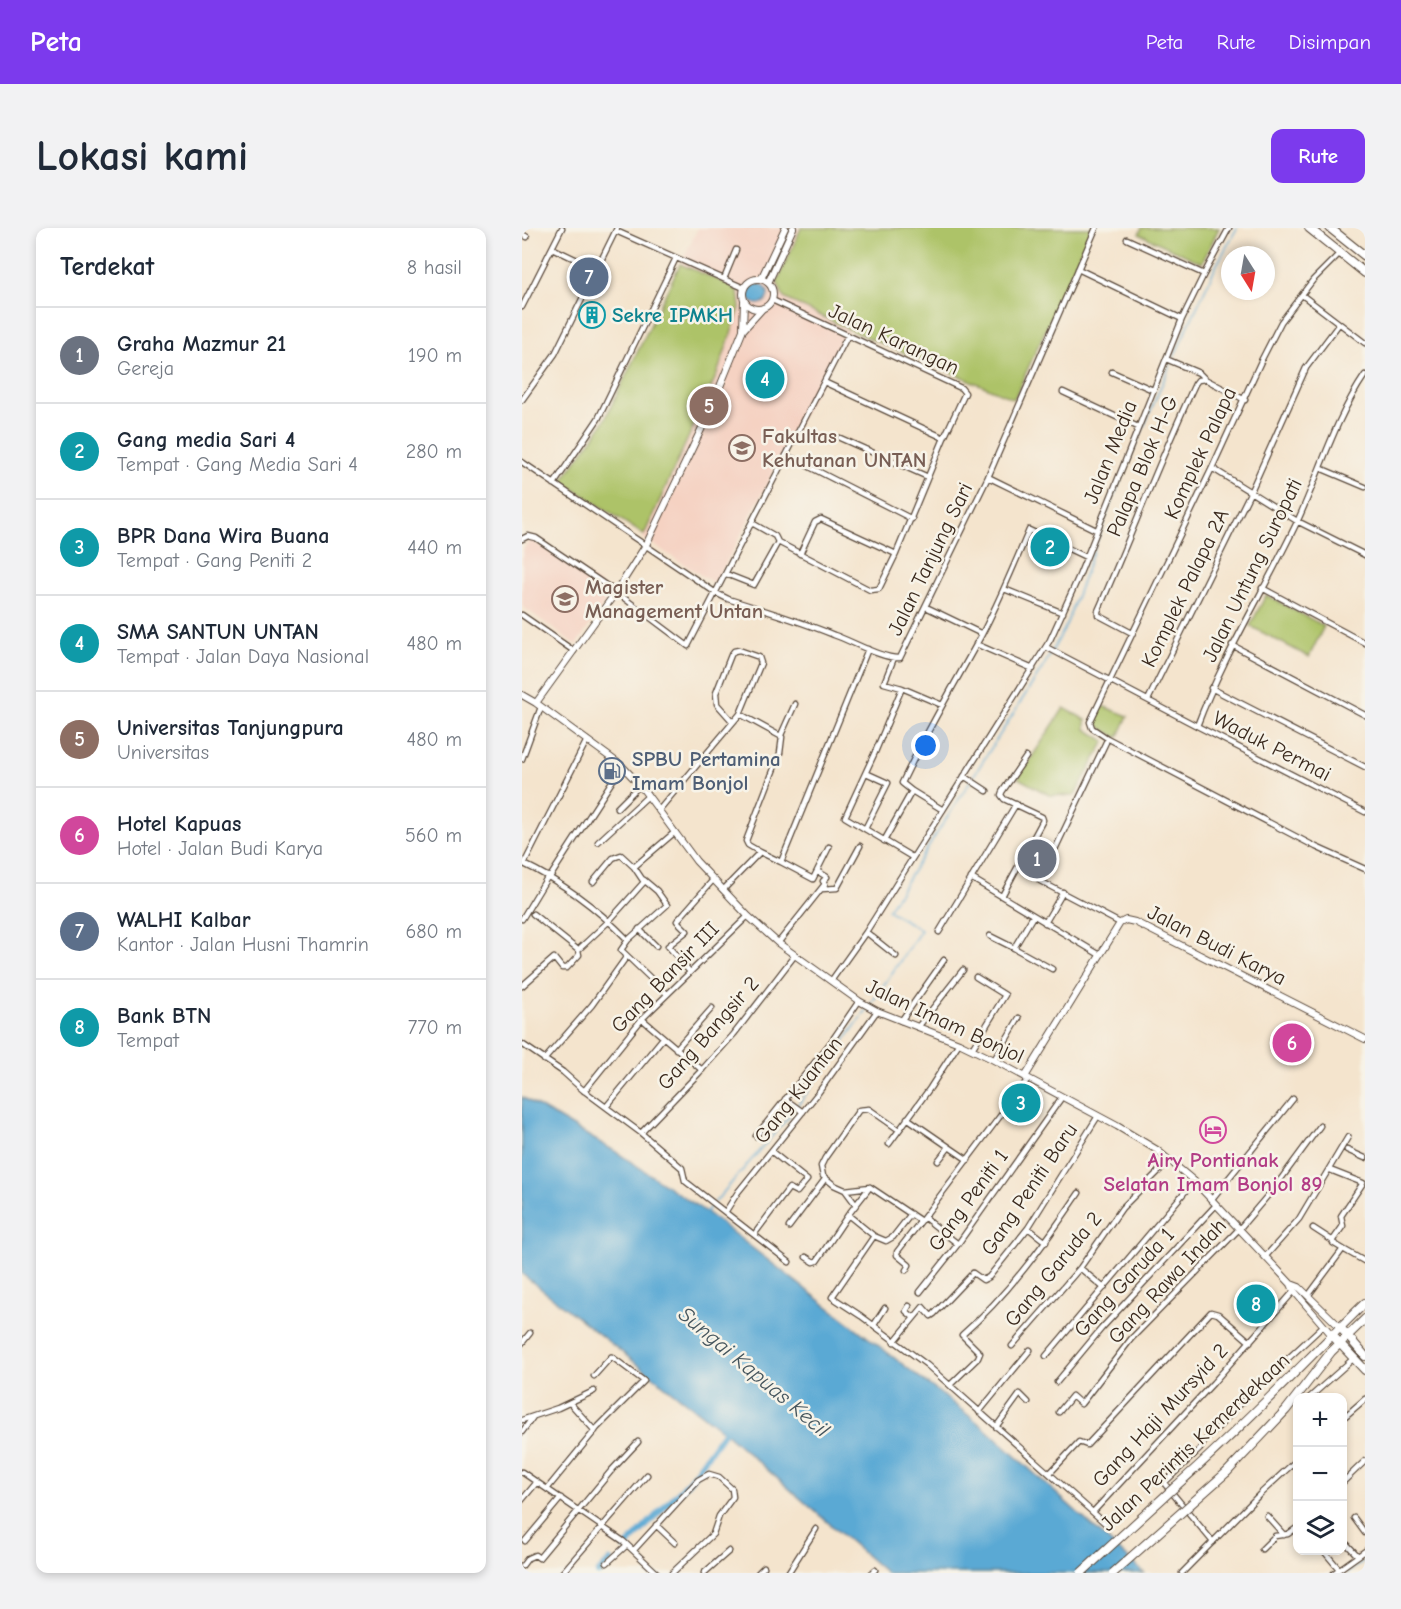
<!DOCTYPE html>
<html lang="id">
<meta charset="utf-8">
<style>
:root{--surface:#fff;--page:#f2f2f3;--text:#1f2937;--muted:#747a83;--line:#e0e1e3;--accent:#7c3aed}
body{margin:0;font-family:"Comic Neue",sans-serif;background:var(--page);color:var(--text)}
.controls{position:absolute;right:18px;bottom:18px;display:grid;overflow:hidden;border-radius:12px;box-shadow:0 3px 9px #0003}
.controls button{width:54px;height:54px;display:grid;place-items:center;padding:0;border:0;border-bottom:2px solid var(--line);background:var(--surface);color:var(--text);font:30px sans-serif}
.compass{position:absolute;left:699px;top:18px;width:54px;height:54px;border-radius:50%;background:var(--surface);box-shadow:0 3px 9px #0003;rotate:169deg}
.you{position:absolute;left:404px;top:518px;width:21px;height:21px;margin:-15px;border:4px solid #fff;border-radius:50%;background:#1a73e8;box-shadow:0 0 0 9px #1a73e833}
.badge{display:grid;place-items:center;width:39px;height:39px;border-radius:50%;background:var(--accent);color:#fff;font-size:20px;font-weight:700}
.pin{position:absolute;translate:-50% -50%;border:3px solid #fff;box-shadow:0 2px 6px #0006}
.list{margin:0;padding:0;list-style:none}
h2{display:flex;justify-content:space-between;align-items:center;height:78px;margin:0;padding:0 24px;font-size:26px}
h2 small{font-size:20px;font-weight:400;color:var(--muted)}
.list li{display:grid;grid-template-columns:39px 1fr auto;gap:18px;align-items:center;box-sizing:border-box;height:96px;padding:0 24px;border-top:2px solid var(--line)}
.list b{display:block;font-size:22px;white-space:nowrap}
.list p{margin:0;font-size:20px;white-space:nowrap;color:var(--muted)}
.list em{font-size:20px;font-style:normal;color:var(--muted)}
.icon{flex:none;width:33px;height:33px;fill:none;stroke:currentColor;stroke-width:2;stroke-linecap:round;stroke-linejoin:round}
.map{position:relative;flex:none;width:843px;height:1345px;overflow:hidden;border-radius:12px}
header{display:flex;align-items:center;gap:36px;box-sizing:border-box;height:84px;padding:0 30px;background:var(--accent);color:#fff}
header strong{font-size:28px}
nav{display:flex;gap:33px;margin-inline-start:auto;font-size:21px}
.intro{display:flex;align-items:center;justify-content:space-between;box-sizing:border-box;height:144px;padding:0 36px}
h1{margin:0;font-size:42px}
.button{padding:15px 27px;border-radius:12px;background:var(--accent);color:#fff;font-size:21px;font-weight:700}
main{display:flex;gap:36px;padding:0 36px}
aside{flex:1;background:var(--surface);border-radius:12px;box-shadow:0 3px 9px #0003}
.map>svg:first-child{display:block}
.built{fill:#f5d2c2}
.green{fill:#adc367;stroke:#747642;stroke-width:1.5}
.water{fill:#5aa9d4;stroke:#4a6a79;stroke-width:1.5}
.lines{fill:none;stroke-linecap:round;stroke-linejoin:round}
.stream{stroke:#5aa9d4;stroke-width:1.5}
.canal{stroke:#5aa9d4;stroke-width:6}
.street-casing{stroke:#574638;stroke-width:7}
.secondary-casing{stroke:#574638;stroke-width:8}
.highway-casing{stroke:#574638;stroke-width:10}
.street{stroke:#fff;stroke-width:4.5}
.secondary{stroke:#fff;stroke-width:6}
.highway{stroke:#fff;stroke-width:8}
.highway-bridge-casing{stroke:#574638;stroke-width:10;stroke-linecap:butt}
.highway-bridge{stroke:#fff;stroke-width:8}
.labels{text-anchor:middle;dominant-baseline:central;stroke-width:5;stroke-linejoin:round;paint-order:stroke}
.culture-label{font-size:21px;font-weight:bold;fill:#0d838f;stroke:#f7f3e8;text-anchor:start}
.street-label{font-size:21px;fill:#3b2a1e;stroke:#f7f3e8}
.education-label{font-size:21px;font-weight:bold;fill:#785e54;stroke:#f7f3e8;text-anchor:start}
.service-label{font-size:21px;font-weight:bold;fill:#4e5e75;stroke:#f7f3e8;text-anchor:start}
.hotel-label{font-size:21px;font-weight:bold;fill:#b23c85;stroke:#f7f3e8}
.water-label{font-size:22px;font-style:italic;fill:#46565e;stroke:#f7f3e8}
</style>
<header>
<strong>Peta</strong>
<nav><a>Peta</a><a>Rute</a><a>Disimpan</a></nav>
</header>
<div class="intro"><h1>Lokasi kami</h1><a class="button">Rute</a></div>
<main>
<aside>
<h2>Terdekat<small>8 hasil</small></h2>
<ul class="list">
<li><span class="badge" style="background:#6b7280">1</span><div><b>Graha Mazmur 21</b><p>Gereja</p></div><em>190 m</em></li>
<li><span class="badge" style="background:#0f9aa8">2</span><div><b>Gang media Sari 4</b><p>Tempat · Gang Media Sari 4</p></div><em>280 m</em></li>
<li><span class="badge" style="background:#0f9aa8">3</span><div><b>BPR Dana Wira Buana</b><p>Tempat · Gang Peniti 2</p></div><em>440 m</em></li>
<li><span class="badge" style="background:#0f9aa8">4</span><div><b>SMA SANTUN UNTAN</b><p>Tempat · Jalan Daya Nasional</p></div><em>480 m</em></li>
<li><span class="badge" style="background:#8d6e63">5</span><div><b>Universitas Tanjungpura</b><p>Universitas</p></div><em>480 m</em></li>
<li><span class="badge" style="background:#d1479c">6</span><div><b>Hotel Kapuas</b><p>Hotel · Jalan Budi Karya</p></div><em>560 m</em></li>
<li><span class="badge" style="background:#5c6f8a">7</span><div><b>WALHI Kalbar</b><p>Kantor · Jalan Husni Thamrin</p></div><em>680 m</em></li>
<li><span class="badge" style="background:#0f9aa8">8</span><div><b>Bank BTN</b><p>Tempat</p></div><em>770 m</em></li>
</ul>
</aside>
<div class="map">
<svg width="843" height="1345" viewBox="0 0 843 1345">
<rect width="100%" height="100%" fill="#f7f3e8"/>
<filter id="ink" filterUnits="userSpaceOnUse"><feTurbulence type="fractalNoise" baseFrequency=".0167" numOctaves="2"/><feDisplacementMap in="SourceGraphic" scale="12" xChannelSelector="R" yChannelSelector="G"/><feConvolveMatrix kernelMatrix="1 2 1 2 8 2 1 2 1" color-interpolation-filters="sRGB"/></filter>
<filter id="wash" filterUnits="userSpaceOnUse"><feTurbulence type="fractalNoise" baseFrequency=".008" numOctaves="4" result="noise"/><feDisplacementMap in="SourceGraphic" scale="24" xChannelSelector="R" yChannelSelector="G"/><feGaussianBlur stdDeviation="1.35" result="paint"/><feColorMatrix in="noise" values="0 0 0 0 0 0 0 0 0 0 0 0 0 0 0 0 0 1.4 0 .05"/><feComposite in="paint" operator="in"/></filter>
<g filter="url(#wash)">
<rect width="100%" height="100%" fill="#f4e4cd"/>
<path class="built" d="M176 0H570L492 171 326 101 193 356 121 310 155 238 86 186Z
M8 311 90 364 54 417 0 378V324Z"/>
<path class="green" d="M279 0H570L492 171 326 101 262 70 255 54Z
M620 0H697L680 35 617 6Z
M158 36 206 56 216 64 218 80 195 146 122 307 40 253 80 197Z
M744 367 802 398 787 429 728 398Z
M580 478 606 488 596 510 571 495Z
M542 480 564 492V501L583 513 552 568 527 567 496 550Z"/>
<path class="water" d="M226 66a10 10 0 1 1 20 0a10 10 0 1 1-20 0Z
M0 869 94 924 184 984 459 1197 622 1345H364L202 1204 0 1046Z"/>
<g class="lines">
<path class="stream" d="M651 131 693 40 715 0
M349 776 399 702 366 682 521 439 543 400 587 280 649 135
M193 974 270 885 346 780
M183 985 190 977
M826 1345 843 1332"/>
<path class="canal" d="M103 1320 168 1252 202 1204
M76 1345 88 1333"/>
</g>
</g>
<g filter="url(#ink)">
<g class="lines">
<defs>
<path id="street" d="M94 3 222 60
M0 6 5 9
M605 11 682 46
M30 20 74 41
M818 25 791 52 759 94 740 131 690 240 568 494 570 500 585 510 794 619 843 641
M556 41 660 91
M202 51 214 22
M780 67 843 115
M0 79 40 0
M644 131 677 145 683 151
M590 144 631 162
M302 154 422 210
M541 164 616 199
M0 172 33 126 95 0
M318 210 406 249
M264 227 390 291
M0 234 194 365 206 371C242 382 278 393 312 407 330 413 360 431 378 430L466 249 574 0
M690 240 775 293 843 327
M798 240 843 259
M466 249 574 302
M32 256 76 191 154 30
M230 295 253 308 256 314
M0 311 6 308 14 310 94 364 166 418 326 107
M278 326 293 294 299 291 374 326
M204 346 232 357 256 314 348 362 357 361 374 326 422 210 443 165 439 160 250 72
M740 360 843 415
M482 361 541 385
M404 379 460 406
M0 387 52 423
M610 405 576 387V383C609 308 638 231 673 156L676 152 683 151 723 172
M454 416 511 441
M710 417 843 487
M524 419 675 498C702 426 743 362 776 292 798 244 813 191 843 147
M372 430 362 455 380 460 420 477
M380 460 354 522 323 589 390 629
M689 460 843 539
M626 472 729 263 784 140 817 96
M218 486 260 509 258 525 224 613 226 617 238 624
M675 498 843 584
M259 507 273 476
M584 514 518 653 598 695
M0 531 19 479
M442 548 465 563
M95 580 118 557
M137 582 218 486 239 435 237 429 217 422 212 423 209 427 194 465 195 476 211 494
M421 582 390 563 380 555C404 504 432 457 459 408 477 374 492 338 507 302L564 329
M343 601 366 555 344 545
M362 613 390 563
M76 614 126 568
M259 634 291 651 307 619
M0 635C40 654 75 680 106 712
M2 636 65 512
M112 639 153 604
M28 649 100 538
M449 650 578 727
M122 652 135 663 145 677 106 712 99 722 145 766
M300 661 315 660 338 618
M201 662 238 624 259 634 346 421
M480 668 521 592 520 589 482 571 479 567 480 564 504 529
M11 686 56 722 87 693 122 654 112 639 99 627 91 630 71 654
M0 691 26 648
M523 695 541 664
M117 701 134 718
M344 704 374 728
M417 704 494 576
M468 708 492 720 511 688
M256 715 303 656 301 653 305 649 295 643
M492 720 530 741
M168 744 146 718 165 703 155 693 191 652
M309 753 344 704 528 412 557 348 660 91 682 46 707 0
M0 758 32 730 40 740H45L57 727 56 722
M120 791 180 842
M379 793 422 732
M396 799 441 742
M0 816 41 844 61 862 119 905 177 845 212 806 273 727
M154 821 190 780
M450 821 483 767 454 749
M22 832 70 777 105 728
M472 832 497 790
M62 863 120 791 226 688
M263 871 281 884
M84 879 141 810
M385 890 427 919 416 933
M377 902 347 881 337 882 303 930 299 938 301 948 312 957 323 962 348 959 399 993 506 851
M119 905 160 940 163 953 267 1034
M234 908 309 814 337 773
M367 916 408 860 437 815
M427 919 446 932
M825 922 843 930
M323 962 334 977
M689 972 771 871
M204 983 216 964 296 865 355 783
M326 987 352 1008 364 1013 371 1009 389 986
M403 990 436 1016
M267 999 303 951
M506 1000 524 1014
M791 1000 811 1013
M234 1008V1004L267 960 275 964 285 952 250 924
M352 1008 310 1069 339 1088 405 1137 584 1296
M821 1021 842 1033
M284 1029 292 1034 295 1033 326 987 348 959
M743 1029 777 991 826 909
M558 1040 582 1060
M384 1042 387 1037 375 1027V1024L399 993
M398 1064 436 1016 540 869
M786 1068 821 1021 811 1015V1012L821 998 819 988 841 955 808 942
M387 1078 384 1083 391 1089
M352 1097 363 1080
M372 1114 401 1079 409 1088 412 1086 451 1045 461 1052 467 1049 506 1000 576 888
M0 1115 8 1105
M490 1118 558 1040 600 980 648 932
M524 1128 672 953
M72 1148 89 1129
M535 1154 579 1101 694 977
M428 1157 456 1130 458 1125 440 1107C486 1067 523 1015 557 965
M787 1170 832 1130
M48 1175 73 1203
M457 1184 508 1122
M537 1184 550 1168 559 1176 609 1111 718 1000 753 959 798 898
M820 1191 843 1171
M0 1192 36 1180 72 1163
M474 1199 498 1166 506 1174
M0 1204 11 1189
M0 1244 101 1313 135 1345
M528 1245 557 1214 565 1217 689 1084 696 1086 728 1114
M820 1255 843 1233
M25 1261 75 1200 122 1153 90 1129
M0 1272 15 1254
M571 1284 691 1155 773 1062
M745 1288 762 1307
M832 1290 843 1305
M134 1297 153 1315
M820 1311 836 1328
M3 1313 39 1270
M691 1314 642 1255 678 1221 682 1214 729 1165 801 1098
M740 1321 753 1308 766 1306 776 1299
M112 1322 176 1252 187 1246 197 1249 210 1261 211 1269 197 1288 191 1306 150 1345
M801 1322 817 1341
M85 1335 105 1317
M0 1338 6 1330 13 1327 17 1330 89 1243 116 1214
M40 1345 125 1247
M182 1345 207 1323
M236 1345 242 1339
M266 1345 294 1301
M350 1345 353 1342
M660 1345 738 1266 776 1231
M812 1345 843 1323"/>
<path id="secondary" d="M221 66a15 15 0 1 1 30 0a15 15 0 1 1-30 0Z
M239 51 263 0
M246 55 271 0
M221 101 222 73
M0 467 14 475 100 538 118 557 174 633 226 688 256 715 337 773 355 783 437 815 468 830 595 898 635 922 672 953 769 1056 772 1063 809 1106
M14 475 94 364 124 317 188 183 221 102 241 80
M503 849 598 695 604 692 613 694 843 811
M769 1056 777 1059 818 1099"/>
<path id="highway" d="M787 0 843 45
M808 0 843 28
M818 1099 843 1128
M809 1106 843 1142
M705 1244 764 1182 809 1124 843 1091
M654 1258C720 1200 780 1136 843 1075"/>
</defs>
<use href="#street" class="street-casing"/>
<use href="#secondary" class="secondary-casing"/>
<use href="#highway" class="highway-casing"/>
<use href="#street" class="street"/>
<use href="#secondary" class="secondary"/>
<use href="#highway" class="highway"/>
<defs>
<path id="highway-bridge" d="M559 1345 654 1258
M591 1345 705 1244"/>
</defs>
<use href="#highway-bridge" class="highway-bridge-casing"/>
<use href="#highway-bridge" class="highway-bridge"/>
</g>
</g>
<defs>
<symbol id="building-ring" viewBox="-11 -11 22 22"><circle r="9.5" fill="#f7f3e8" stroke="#0f9aa8" stroke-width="1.5"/><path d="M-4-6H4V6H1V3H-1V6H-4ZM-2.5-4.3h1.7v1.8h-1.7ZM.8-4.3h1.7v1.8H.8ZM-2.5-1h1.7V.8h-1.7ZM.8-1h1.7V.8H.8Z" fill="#0f9aa8"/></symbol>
<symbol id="university-ring" viewBox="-11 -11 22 22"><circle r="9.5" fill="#f7f3e8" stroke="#8d6e63" stroke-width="1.5"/><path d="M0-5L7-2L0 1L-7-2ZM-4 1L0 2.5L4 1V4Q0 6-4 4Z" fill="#8d6e63"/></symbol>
<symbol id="fuel-ring" viewBox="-11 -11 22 22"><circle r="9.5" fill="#f7f3e8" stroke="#5c6f8a" stroke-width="1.5"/><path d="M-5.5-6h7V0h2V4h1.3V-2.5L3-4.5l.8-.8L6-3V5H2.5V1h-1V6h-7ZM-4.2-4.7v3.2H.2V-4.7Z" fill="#5c6f8a"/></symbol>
<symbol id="hotel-ring" viewBox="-11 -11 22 22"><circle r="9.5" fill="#f7f3e8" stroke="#d1479c" stroke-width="1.5"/><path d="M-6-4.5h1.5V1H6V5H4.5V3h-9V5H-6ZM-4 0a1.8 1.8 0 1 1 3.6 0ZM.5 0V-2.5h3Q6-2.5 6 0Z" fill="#d1479c"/></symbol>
</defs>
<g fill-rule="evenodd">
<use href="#building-ring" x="55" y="72" width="30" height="30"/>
<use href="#university-ring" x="205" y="205" width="30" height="30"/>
<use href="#university-ring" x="28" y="356" width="30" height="30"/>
<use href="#fuel-ring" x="75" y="528" width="30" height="30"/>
<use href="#hotel-ring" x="676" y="887" width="30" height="30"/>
</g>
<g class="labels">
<g class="culture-label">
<text x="90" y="87">Sekre IPMKH</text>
</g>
<g class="street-label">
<text transform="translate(372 111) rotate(25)">Jalan Karangan</text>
<text transform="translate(588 224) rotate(-68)">Jalan Media</text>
<text transform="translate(678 225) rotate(-65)">Komplek Palapa</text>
<text transform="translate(620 238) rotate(-67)">Palapa Blok H-G</text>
<text transform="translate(408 331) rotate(-64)">Jalan Tanjung Sari</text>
<text transform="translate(730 342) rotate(-64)">Jalan Untung Suropati</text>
<text transform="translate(663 360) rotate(-64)">Komplek Palapa 2A</text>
<text transform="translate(750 518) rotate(27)">Waduk Permai</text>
<text transform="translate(695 717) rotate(27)">Jalan Budi Karya</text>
<text transform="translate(143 749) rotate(-46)">Gang Bansir III</text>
<text transform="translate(423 793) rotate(25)">Jalan Imam Bonjol</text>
<text transform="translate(186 805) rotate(-49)">Gang Bangsir 2</text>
<text transform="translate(276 862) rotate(-52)">Gang Kuantan</text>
<text transform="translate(507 961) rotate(-56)">Gang Peniti Baru</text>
<text transform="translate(446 972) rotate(-54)">Gang Peniti 1</text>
<text transform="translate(531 1041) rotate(-51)">Gang Garuda 2</text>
<text transform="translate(645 1053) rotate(-47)">Gang Rawa Indah</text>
<text transform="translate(602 1054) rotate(-48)">Gang Garuda 1</text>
<text transform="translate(638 1187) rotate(-47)">Gang Haji Mursyid 2</text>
<text transform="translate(673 1214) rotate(-43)">Jalan Perintis Kemerdekaan</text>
</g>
<g class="education-label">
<text x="240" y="208">Fakultas<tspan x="240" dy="24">Kehutanan UNTAN</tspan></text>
<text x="63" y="359">Magister<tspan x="63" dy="24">Management Untan</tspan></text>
</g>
<g class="service-label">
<text x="110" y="531">SPBU Pertamina<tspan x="110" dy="24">Imam Bonjol</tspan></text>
</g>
<g class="hotel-label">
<text x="691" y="932">Airy Pontianak<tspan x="691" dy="24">Selatan Imam Bonjol 89</tspan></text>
</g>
<g class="water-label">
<text transform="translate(232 1144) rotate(40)">Sungai Kapuas Kecil</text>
</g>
</g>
</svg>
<div class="controls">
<button>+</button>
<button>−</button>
<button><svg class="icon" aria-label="layers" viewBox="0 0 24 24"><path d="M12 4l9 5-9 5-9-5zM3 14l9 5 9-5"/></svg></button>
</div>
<svg class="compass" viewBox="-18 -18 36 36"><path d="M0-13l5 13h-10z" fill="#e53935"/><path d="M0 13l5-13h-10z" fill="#747a83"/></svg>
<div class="you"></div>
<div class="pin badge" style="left:515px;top:631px;background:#6b7280">1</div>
<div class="pin badge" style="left:528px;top:319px;background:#0f9aa8">2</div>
<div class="pin badge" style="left:499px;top:875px;background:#0f9aa8">3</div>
<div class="pin badge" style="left:243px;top:151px;background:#0f9aa8">4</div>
<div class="pin badge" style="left:187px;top:178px;background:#8d6e63">5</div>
<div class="pin badge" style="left:770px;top:815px;background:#d1479c">6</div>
<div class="pin badge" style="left:67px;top:49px;background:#5c6f8a">7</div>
<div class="pin badge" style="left:734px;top:1076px;background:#0f9aa8">8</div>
</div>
</main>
